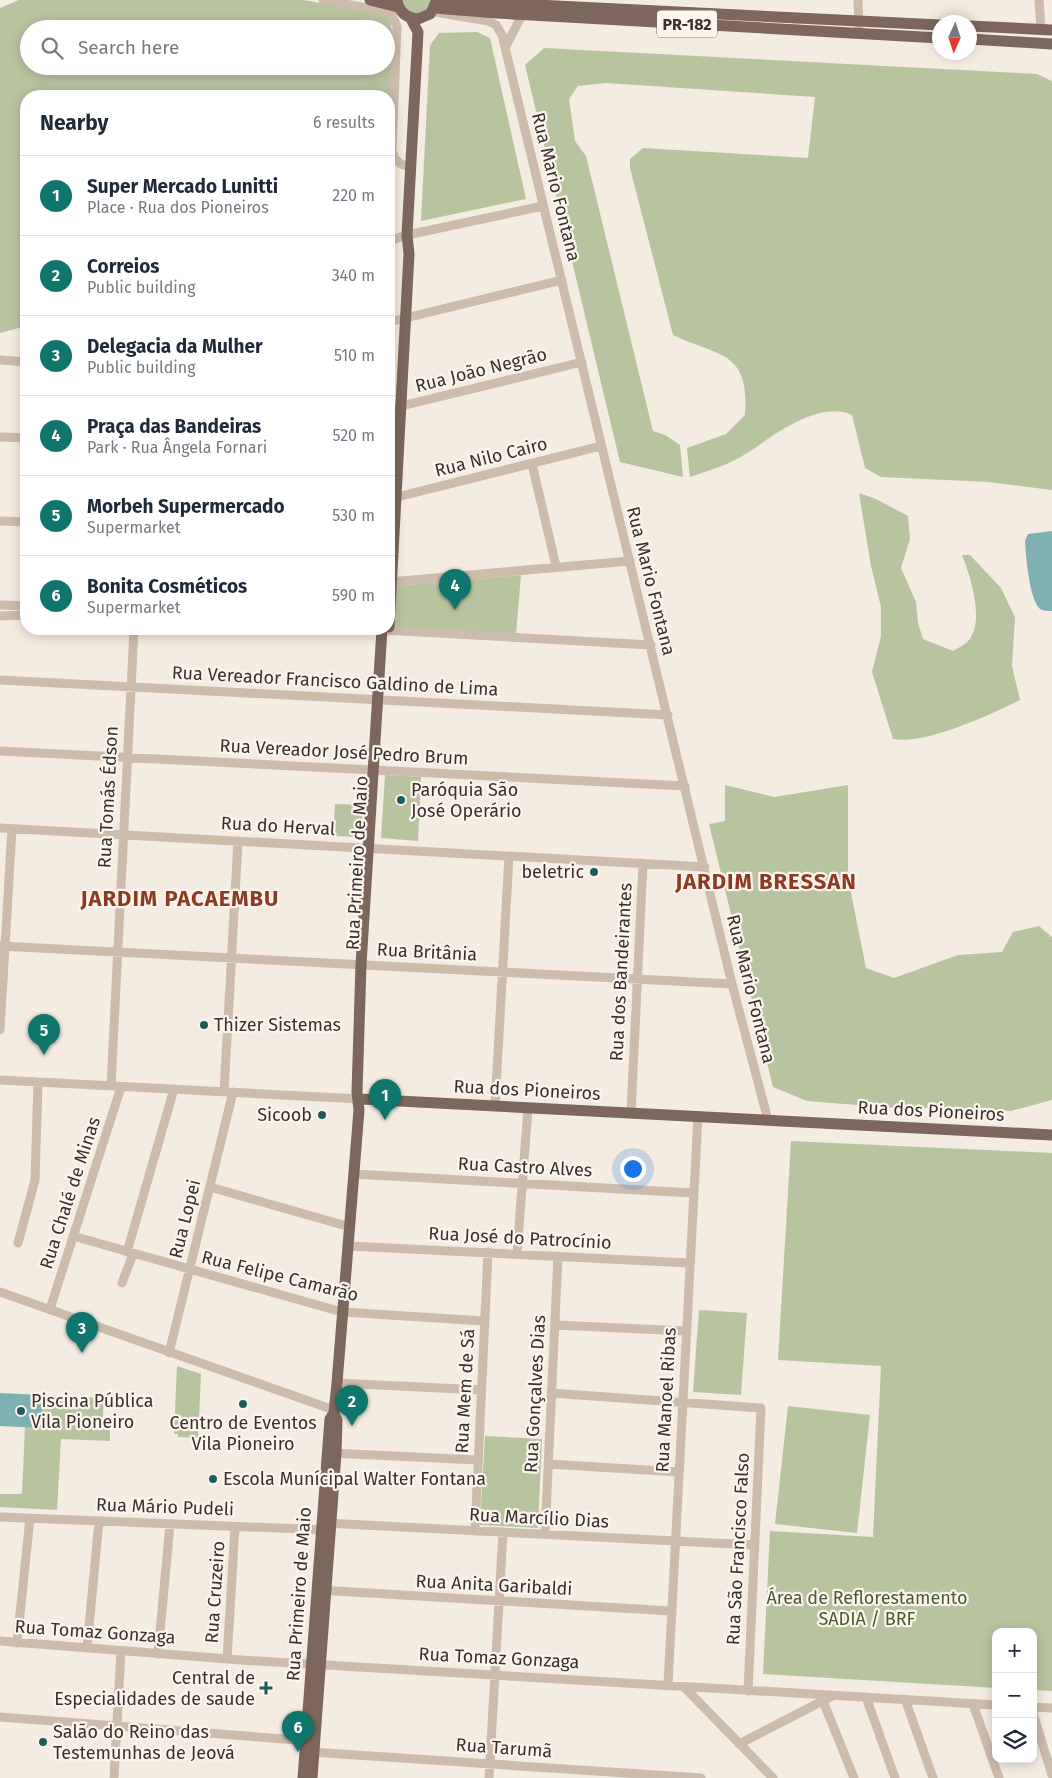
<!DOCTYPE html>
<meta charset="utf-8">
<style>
:root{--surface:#fff;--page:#f6f6f7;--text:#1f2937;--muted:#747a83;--line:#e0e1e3;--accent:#0f766e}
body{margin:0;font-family:"Fira Sans",sans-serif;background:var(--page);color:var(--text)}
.controls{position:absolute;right:15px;bottom:15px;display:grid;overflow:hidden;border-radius:10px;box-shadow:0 2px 12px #0003}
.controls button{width:45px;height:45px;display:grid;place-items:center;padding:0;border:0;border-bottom:1px solid var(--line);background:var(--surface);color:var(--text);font:25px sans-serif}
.compass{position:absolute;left:932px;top:15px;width:45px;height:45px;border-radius:50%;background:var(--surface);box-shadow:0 2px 12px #0003;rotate:183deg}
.you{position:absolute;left:632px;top:1168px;width:18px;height:18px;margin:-12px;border:4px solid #fff;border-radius:50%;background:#1a73e8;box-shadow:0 0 0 8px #1a73e833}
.badge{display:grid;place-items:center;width:32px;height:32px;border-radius:50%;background:var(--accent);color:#fff;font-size:16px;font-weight:700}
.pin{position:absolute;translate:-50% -41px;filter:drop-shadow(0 1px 2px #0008)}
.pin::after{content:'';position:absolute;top:26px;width:18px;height:15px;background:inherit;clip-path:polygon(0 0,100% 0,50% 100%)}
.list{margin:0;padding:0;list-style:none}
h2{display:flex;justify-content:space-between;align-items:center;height:65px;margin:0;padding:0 20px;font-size:21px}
h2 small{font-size:16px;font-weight:400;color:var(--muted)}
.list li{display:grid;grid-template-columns:32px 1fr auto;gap:15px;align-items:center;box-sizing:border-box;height:80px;padding:0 20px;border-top:1px solid var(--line)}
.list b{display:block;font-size:19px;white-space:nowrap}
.list p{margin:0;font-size:16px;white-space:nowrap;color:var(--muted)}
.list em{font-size:16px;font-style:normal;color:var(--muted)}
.icon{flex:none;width:28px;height:28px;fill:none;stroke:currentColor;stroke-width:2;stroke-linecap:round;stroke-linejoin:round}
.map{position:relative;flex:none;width:1052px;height:1778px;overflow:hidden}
.search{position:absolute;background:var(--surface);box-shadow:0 2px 12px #0003;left:20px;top:20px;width:375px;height:55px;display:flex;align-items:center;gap:12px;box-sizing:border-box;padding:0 18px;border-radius:28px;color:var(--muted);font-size:19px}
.panel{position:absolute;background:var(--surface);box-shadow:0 2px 12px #0003;left:20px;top:90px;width:375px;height:545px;border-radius:20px}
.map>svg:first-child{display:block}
.green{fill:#b8c4a0;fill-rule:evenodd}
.water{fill:#7fb0b2}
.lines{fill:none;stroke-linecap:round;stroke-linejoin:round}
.minor{stroke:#cdbbac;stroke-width:9}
.major{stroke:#7d675c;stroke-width:11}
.poi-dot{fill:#1f5a5e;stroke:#fbf5ee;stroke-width:2}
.labels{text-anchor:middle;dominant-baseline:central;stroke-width:4.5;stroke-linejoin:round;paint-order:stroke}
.shield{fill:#fbf5ee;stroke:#756b66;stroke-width:1}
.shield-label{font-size:16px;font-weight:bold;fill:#3b302b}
.street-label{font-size:18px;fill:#3b302b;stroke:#fbf5ee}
.poi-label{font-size:18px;fill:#3b302b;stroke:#fbf5ee;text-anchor:start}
.park-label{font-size:18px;fill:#4a5a2e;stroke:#fbf5ee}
.district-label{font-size:22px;font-weight:bold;letter-spacing:1px;fill:#8c3b22;stroke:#fbf5ee}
</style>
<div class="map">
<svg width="1052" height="1778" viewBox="0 0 1052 1778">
<rect width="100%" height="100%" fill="#f4ebe1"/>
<path class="green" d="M19 0H303L386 14C400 31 390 88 389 110V96H26V326L0 333V8ZM29 29H386V66H29Z
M403 0H431L424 12 414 14 405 8Z
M477 32 490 38 526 199 421 221 430 45 439 33Z
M544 48 1037 74 1052 81V490L989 482 881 477 865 468 852 415C818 400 775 435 747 453 730 465 709 470 690 477L687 448 726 434 745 415C750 351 720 357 673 335L630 168V159L643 148 808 158 815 97 606 83 578 86 569 99 575 141 586 156 653 431 665 435 680 445 683 477 620 462 525 65Z
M859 493 876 499 908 516 910 539 901 568 916 602 918 623 923 639 953 651C958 648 966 644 969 640 985 621 970 575 962 555H970L1001 588 1015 617 1012 666 1020 700C989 715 926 745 893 739L872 672 881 636V607L871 566Z
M521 575 516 634 391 627 394 586Z
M385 775 421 777 418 841 381 838Z
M725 785 774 797 848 785V878L866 968 894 978 958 955 1002 952 1013 932 1039 926 1052 937V1100L1011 1111 945 1107 907 1109 807 1101 773 1087 709 824 725 821Z
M335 804 363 805 361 837 333 836Z
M791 1141 1052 1153V1691L1033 1690V1632H996V1688L763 1674 770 1531 873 1537 881 1366 778 1360Z
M699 1310 747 1313 741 1395 693 1392Z
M177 1366 201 1374 198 1438 178 1437V1434H174Z
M43 1395 104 1398 102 1429 110 1430V1441L61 1439 57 1510 0 1507V1494H22L25 1427 42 1428Z
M788 1406 870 1415 857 1533 775 1524Z
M485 1436 542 1439 538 1528 480 1525Z"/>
<path class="water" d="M1052 531V611C1048 611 1044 611 1040 609 1029 599 1026 556 1025 541L1028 534Z
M0 1393 43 1395 42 1428 0 1426Z"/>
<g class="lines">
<path class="minor" d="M323 0 390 12 397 26 392 150C395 161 399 165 411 167
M858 0 859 26
M1039 0 1041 30
M435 12 488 21 496 25 502 35 732 984 768 1120
M505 48 522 15
M389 241 407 235 543 206
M389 322 562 280
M0 360 26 362
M389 409 582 362
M0 437 26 438
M532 464 556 566
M389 499 601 446
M0 521 26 522
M389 582 630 561
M0 605 26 606
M0 616 26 615
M365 629 651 645
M0 680 668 715
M0 751 685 786
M0 828 705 867
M0 946 732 984
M0 1030 12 829
M0 1080 360 1099
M111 1086 134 629
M224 1092 238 841
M495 1106 509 856
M631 1113 643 863
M354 1174 693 1193
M210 1187 350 1227
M73 1236 342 1312 484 1321
M18 1243 35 1180 38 1082
M349 1246 690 1263
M127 1252 174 1089
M517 1254 528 1108
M122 1283 133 1254
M0 1292 334 1410
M50 1309 121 1087
M555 1325 686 1331
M169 1353 233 1092
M337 1383 481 1390
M551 1393 761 1408 748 1691
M331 1453 478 1460
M548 1464 679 1472
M0 1517 327 1530
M325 1523 754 1545
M475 1531 488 1252
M545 1534 558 1256
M319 1590 671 1611
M0 1641 241 1660 996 1705
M17 1643 30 1518
M87 1648 99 1521
M158 1654 170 1524
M227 1659 235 1527
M668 1684 698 1116
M685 1688 773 1778
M866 1697 895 1778
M905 1699 933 1778
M823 1701 854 1778
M973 1704 999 1778
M1033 1707 1052 1708
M1033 1713 1052 1775
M0 1717 310 1741
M739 1744 832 1696
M310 1752 701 1778
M114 1778 121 1651
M489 1778 503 1532"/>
<path class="major" d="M370 0 398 7
M397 0C399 12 406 18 418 19L430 14 436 2
M436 0 940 25
M434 8 497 13 940 38
M970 26 1052 30
M970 39 1052 44
M389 627 409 254 407 235 418 32 411 19
M360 1099 1052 1135
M303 1778 330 1419 334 1413 337 1383 359 1110 357 1092 361 965 382 629
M312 1778 336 1453 337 1420 334 1414"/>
</g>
<g class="poi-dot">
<circle cx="401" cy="800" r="5"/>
<circle cx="594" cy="872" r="5"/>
<circle cx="204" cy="1025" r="5"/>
<circle cx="322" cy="1115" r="5"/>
<circle cx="243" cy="1404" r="5"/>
<circle cx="21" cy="1411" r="5"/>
<circle cx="213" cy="1479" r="5"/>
<path d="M263.5 1680.5h5v5h5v5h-5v5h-5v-5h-5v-5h5z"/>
<circle cx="43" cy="1742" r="5"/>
</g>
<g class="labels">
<rect class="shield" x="657" y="10.5" width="60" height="27" rx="4"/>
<g class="shield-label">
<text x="687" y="24">PR-182</text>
</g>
<g class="street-label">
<text transform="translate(556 187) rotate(76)">Rua Mario Fontana</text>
<text transform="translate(481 370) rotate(-14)">Rua João Negrão</text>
<text transform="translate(491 457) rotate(-14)">Rua Nilo Cairo</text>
<text transform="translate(651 581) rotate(76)">Rua Mario Fontana</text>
<text transform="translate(335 681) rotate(3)">Rua Vereador Francisco Galdino de Lima</text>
<text transform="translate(344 752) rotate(3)">Rua Vereador José Pedro Brum</text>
<text transform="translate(108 797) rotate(-87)">Rua Tomás Édson</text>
<text transform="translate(278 826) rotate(3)">Rua do Herval</text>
<text transform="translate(357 863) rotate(-87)">Rua Primeiro de Maio</text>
<text transform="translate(427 952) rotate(3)">Rua Britânia</text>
<text transform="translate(621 972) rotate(-87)">Rua dos Bandeirantes</text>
<text transform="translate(751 989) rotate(76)">Rua Mario Fontana</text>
<text transform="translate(527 1090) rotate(3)">Rua dos Pioneiros</text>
<text transform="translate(931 1111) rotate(3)">Rua dos Pioneiros</text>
<text transform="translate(525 1167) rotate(3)">Rua Castro Alves</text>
<text transform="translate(70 1193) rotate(-72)">Rua Chalé de Minas</text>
<text transform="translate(185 1219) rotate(-76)">Rua Lopei</text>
<text transform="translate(520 1238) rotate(3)">Rua José do Patrocínio</text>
<text transform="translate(280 1276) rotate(14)">Rua Felipe Camarão</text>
<text transform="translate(465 1391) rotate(-87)">Rua Mem de Sá</text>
<text transform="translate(535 1394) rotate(-87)">Rua Gonçalves Dias</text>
<text transform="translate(666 1400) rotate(-87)">Rua Manoel Ribas</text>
<text transform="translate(165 1507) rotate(2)">Rua Mário Pudeli</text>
<text transform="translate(539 1518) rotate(3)">Rua Marcílio Dias</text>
<text transform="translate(738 1549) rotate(-87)">Rua São Francisco Falso</text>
<text transform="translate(494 1585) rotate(3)">Rua Anita Garibaldi</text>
<text transform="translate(215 1592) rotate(-86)">Rua Cruzeiro</text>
<text transform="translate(299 1594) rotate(-86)">Rua Primeiro de Maio</text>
<text transform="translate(95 1632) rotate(4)">Rua Tomaz Gonzaga</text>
<text transform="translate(499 1658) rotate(3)">Rua Tomaz Gonzaga</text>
<text transform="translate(504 1748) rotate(4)">Rua Tarumã</text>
</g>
<g class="poi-label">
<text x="411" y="790">Paróquia São<tspan x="411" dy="21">José Operário</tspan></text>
<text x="584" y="872" text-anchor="end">beletric</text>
<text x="214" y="1025">Thizer Sistemas</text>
<text x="312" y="1115" text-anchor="end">Sicoob</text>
<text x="31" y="1401">Piscina Pública<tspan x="31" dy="21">Vila Pioneiro</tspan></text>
<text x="243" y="1423" text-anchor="middle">Centro de Eventos<tspan x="243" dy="21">Vila Pioneiro</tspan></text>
<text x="223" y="1479">Escola Munícipal Walter Fontana</text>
<text x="255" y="1678" text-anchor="end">Central de<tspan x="255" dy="21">Especialidades de saude</tspan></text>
<text x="53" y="1732">Salão do Reino das<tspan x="53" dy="21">Testemunhas de Jeová</tspan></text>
</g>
<g class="park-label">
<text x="867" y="1598">Área de Reflorestamento<tspan x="867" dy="21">SADIA / BRF</tspan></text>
</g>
<g class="district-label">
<text x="766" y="881">JARDIM BRESSAN</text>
<text x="180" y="898">JARDIM PACAEMBU</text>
</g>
</g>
</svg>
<div class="controls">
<button>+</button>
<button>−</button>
<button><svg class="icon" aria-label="layers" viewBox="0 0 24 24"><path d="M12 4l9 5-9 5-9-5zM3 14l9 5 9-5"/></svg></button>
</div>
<svg class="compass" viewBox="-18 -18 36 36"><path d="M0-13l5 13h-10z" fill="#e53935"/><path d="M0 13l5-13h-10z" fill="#747a83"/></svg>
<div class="you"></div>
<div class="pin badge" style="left:385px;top:1120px">1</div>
<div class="pin badge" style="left:352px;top:1426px">2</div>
<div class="pin badge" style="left:82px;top:1353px">3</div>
<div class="pin badge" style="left:455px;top:610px">4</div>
<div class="pin badge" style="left:44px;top:1055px">5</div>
<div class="pin badge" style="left:298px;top:1752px">6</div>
<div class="search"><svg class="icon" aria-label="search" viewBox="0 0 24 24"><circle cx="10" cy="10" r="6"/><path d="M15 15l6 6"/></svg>Search here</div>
<section class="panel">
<h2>Nearby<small>6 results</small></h2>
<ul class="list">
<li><span class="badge">1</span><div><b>Super Mercado Lunitti</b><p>Place · Rua dos Pioneiros</p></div><em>220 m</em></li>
<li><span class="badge">2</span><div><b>Correios</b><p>Public building</p></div><em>340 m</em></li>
<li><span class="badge">3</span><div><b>Delegacia da Mulher</b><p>Public building</p></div><em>510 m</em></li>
<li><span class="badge">4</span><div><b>Praça das Bandeiras</b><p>Park · Rua Ângela Fornari</p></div><em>520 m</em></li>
<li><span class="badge">5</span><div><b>Morbeh Supermercado</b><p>Supermarket</p></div><em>530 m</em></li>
<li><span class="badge">6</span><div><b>Bonita Cosméticos</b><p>Supermarket</p></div><em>590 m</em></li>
</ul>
</section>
</div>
